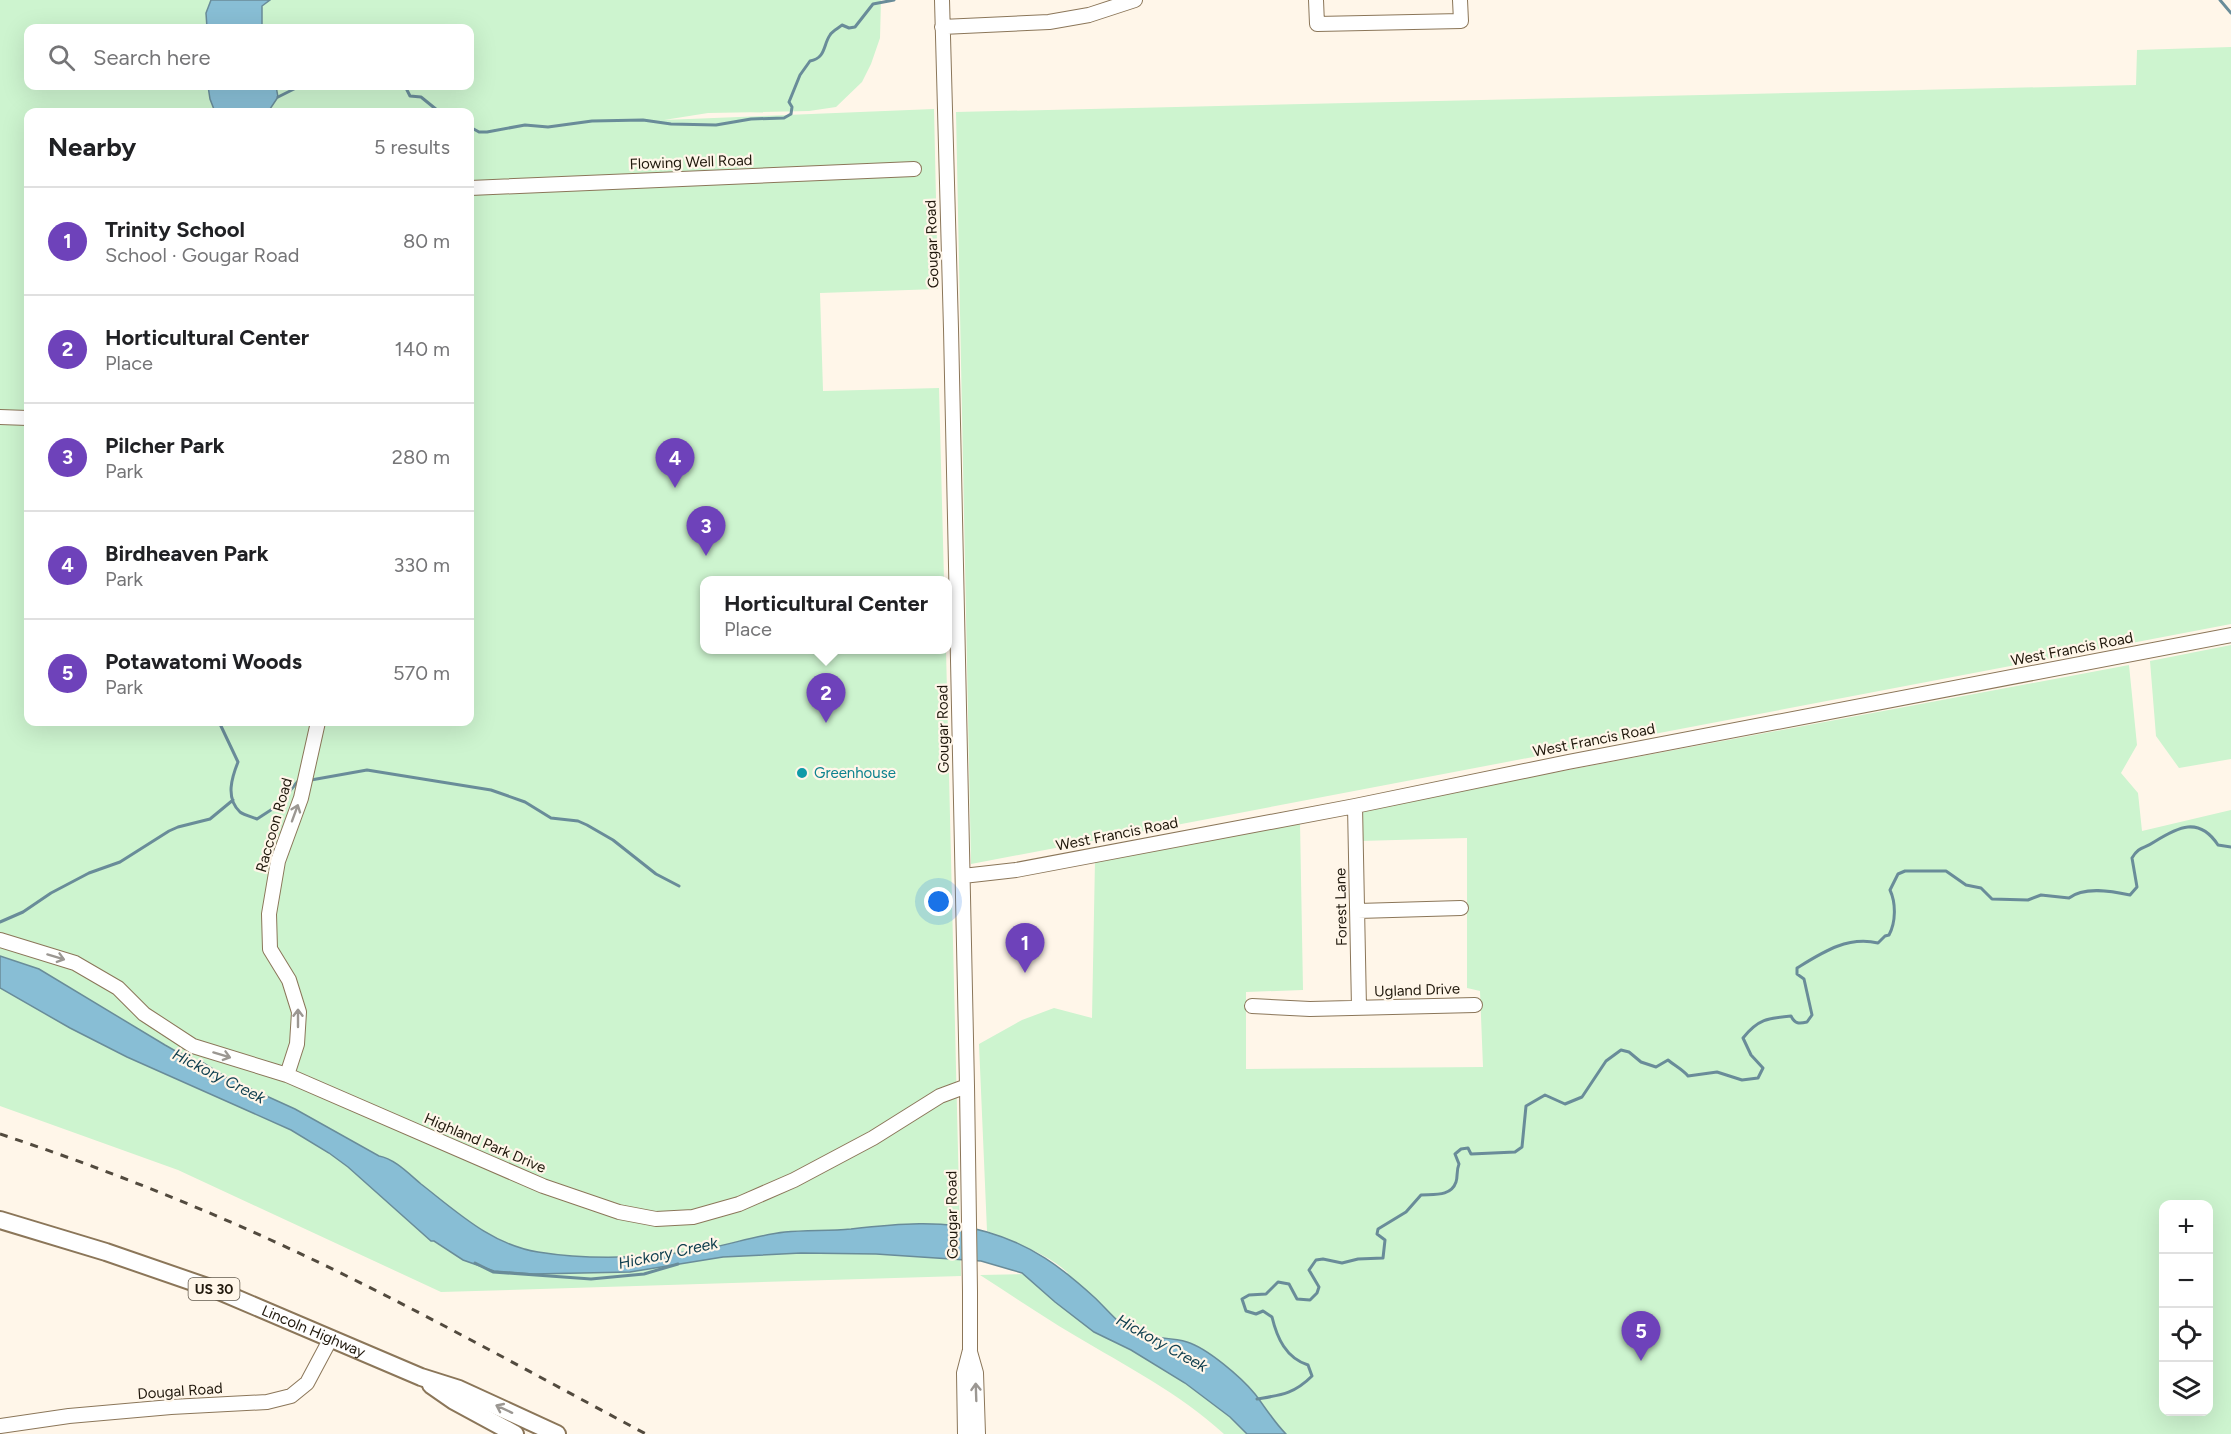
<!DOCTYPE html>
<meta charset="utf-8">
<style>
:root{--surface:#fff;--page:#f2f2f2;--text:#202124;--muted:#757577;--line:#e0e0e0;--accent:#6e42ba}
body{margin:0;font-family:Figtree,sans-serif;background:var(--page);color:var(--text)}
.controls{position:absolute;right:18px;bottom:18px;display:grid;overflow:hidden;border-radius:12px;box-shadow:0 6px 24px #0002}
.controls button{width:54px;height:54px;display:grid;place-items:center;padding:0;border:0;border-bottom:2px solid var(--line);background:var(--surface);color:var(--text);font:30px sans-serif}
.you{position:absolute;left:939px;top:902px;width:21px;height:21px;margin:-15px;border:4px solid #fff;border-radius:50%;background:#1a73e8;box-shadow:0 0 0 9px #1a73e833}
.badge{display:grid;place-items:center;width:39px;height:39px;border-radius:50%;background:var(--accent);color:#fff;font-size:20px;font-weight:700}
.pin{position:absolute;translate:-50% -50px;filter:drop-shadow(0 2px 3px #0008)}
.pin::after{content:'';position:absolute;top:32px;width:21px;height:18px;background:inherit;clip-path:polygon(0 0,100% 0,50% 100%)}
.popup{position:absolute;left:700px;top:576px;width:252px;height:78px;box-sizing:border-box;display:grid;place-content:center;border-radius:12px;background:var(--surface);filter:drop-shadow(0 2px 4px #0005);font-size:20px;white-space:nowrap;color:var(--muted)}
.popup b{font-size:22px;color:var(--text)}
.popup::after{content:'';position:absolute;left:50%;top:100%;margin-left:-12px;border:12px solid transparent;border-top-color:var(--surface)}
.list{margin:0;padding:0;list-style:none}
h2{display:flex;justify-content:space-between;align-items:center;height:78px;margin:0;padding:0 24px;font-size:26px}
h2 small{font-size:20px;font-weight:400;color:var(--muted)}
.list li{display:grid;grid-template-columns:39px 1fr auto;gap:18px;align-items:center;box-sizing:border-box;height:108px;padding:0 24px;border-top:2px solid var(--line)}
.list b{display:block;font-size:22px;white-space:nowrap}
.list p{margin:0;font-size:20px;white-space:nowrap;color:var(--muted)}
.list em{font-size:20px;font-style:normal;color:var(--muted)}
.icon{flex:none;width:33px;height:33px;fill:none;stroke:currentColor;stroke-width:2;stroke-linecap:round;stroke-linejoin:round}
.map{position:relative;flex:none;width:2231px;height:1434px;overflow:hidden}
.search{position:absolute;background:var(--surface);box-shadow:0 6px 24px #0002;left:24px;top:24px;width:450px;height:66px;display:flex;align-items:center;gap:15px;box-sizing:border-box;padding:0 21px;border-radius:12px;color:var(--muted);font-size:22px}
.panel{position:absolute;background:var(--surface);box-shadow:0 6px 24px #0002;left:24px;top:108px;width:450px;height:618px;border-radius:12px}
.map>svg:first-child{display:block}
.green{fill:#cdf4cf;fill-rule:evenodd}
.water{fill:#88bed5;stroke:#698c99;stroke-width:1.5}
.lines{fill:none;stroke-linecap:round;stroke-linejoin:round}
.stream{stroke:#698c99;stroke-width:3}
.minor-casing{stroke:#8b7659;stroke-width:16}
.major-casing{stroke:#8b7659;stroke-width:20}
.minor{stroke:#fff;stroke-width:14}
.major{stroke:#fff;stroke-width:16}
.rail{stroke:#524a3e;stroke-width:3;stroke-dasharray:8 8;stroke-linecap:butt}
.oneway{stroke:#9b9792}
.culture-dot{fill:#0f9aa8;stroke:#fff6e9;stroke-width:2}
.labels{text-anchor:middle;dominant-baseline:central;stroke-width:4.5;stroke-linejoin:round;paint-order:stroke}
.shield{fill:#fff6e9;stroke:#635b4e;stroke-width:1.5}
.shield-label{font-size:14px;font-weight:bold;fill:#20180c}
.street-label{font-size:15px;fill:#20180c;stroke:#fff6e9}
.culture-label{font-size:15px;fill:#0d838f;stroke:#fff6e9;text-anchor:start}
.water-label{font-size:16px;font-style:italic;fill:#114050;stroke:#fff6e9}
</style>
<div class="map">
<svg width="2231" height="1434" viewBox="0 0 2231 1434">
<rect width="100%" height="100%" fill="#fff6e9"/>
<path class="green" d="M0 0H881L880 38 871 64 862 82 836 107 809 111 708 113 664 120 934 109 938 289 820 293 823 391 939 388 944 580H704V650H946L961 1276 441 1292 178 1170 0 1106ZM28 28H470V86H28ZM28 112H470V722H28Z
M2231 47V624L971 864 956 112 2136 85 2137 50Z
M2231 645V759L2179 768 2156 736 2150 661Z
M2129 665 2137 745 2121 773 2138 793 2142 831 2231 810V1434H1224C1179 1393 1126 1366 1074 1335 1042 1316 1011 1295 980 1275L1068 1273C1046 1252 1014 1243 987 1231L979 1044 1022 1020 1054 1008 1092 1018 1095 860 1300 822 1303 990 1246 992V1069L1483 1067 1480 991 1467 988V838L1360 841 1359 809ZM2164 1204H2208V1412H2164Z"/>
<path class="water" d="M211 0H270L262 6V28H207L206 13Z
M208 86H276L278 97 268 112H215L210 99Z
M0 956 39 969 165 1045 179 1053 188 1055 195 1061 202 1062 227 1078 295 1109 379 1156C395 1159 409 1174 421 1184 457 1212 492 1245 538 1252 594 1261 650 1258 705 1249 732 1244 758 1235 785 1232 807 1230 829 1231 851 1229 895 1224 944 1219 987 1232 1032 1245 1061 1267 1094 1297 1104 1306 1121 1327 1132 1332 1148 1339 1170 1337 1187 1342 1207 1348 1241 1377 1255 1394 1265 1407 1274 1422 1286 1434H1247L1230 1417 1185 1383 1131 1350 1094 1332 1055 1302 1022 1273 981 1261 876 1254 801 1253 723 1257 630 1272 533 1274 494 1271 463 1260 434 1241H431L348 1167 329 1153 291 1130 127 1057 70 1028 0 988Z"/>
<g class="lines">
<path class="stream" d="M2220 0 2231 13
M405 86 410 96 421 97 437 110 447 112
M278 97 300 86
M470 127 479 132H487L525 125 548 127 592 121 643 120 671 124 716 125 751 119 784 118 791 114 792 107 789 102 800 75 810 61C826 58 823 45 830 35 832 31 839 28 842 25L849 28 855 27 873 4 894 0
M225 722 220 724 238 762C232 777 225 798 240 812 244 815 252 817 257 819L277 806 299 780
M311 780 367 770 491 790 525 802 551 818 578 821 587 825 613 840 656 874 679 886
M0 922 23 912 51 893 89 873 120 862 169 831 178 827 210 819 233 800
M475 1263 493 1272 591 1279 644 1274 678 1264
M1257 1399C1281 1395 1294 1394 1312 1376L1308 1365C1286 1358 1277 1338 1272 1317L1263 1311 1256 1314 1246 1311 1242 1299 1249 1295 1266 1294 1278 1282 1289 1284 1297 1299 1310 1300 1317 1293 1319 1287 1309 1270 1316 1260 1323 1259 1342 1263 1358 1259 1383 1258 1385 1240 1377 1234 1378 1229 1406 1212 1421 1195C1433 1194 1451 1197 1456 1182 1458 1177 1456 1171 1459 1164L1455 1154 1461 1149 1468 1148 1471 1154 1515 1152 1522 1147 1526 1106 1545 1095 1565 1104 1582 1097 1606 1061 1621 1050 1629 1052 1641 1062 1656 1067 1668 1060C1675 1066 1682 1069 1688 1076L1717 1072 1742 1080 1758 1078 1763 1068 1751 1055 1743 1038C1758 1019 1768 1018 1791 1016 1795 1024 1799 1024 1807 1022L1812 1015 1804 979 1797 974V968C1823 952 1847 936 1878 943L1885 936 1889 935C1896 922 1896 903 1890 890L1898 874 1905 871H1946L1966 885 1981 888 1992 899 2028 900 2041 895 2069 898C2084 886 2112 891 2130 895L2137 887 2132 858C2139 846 2144 849 2154 842 2178 827 2199 816 2218 845L2231 847"/>
<defs>
<path id="minor" d="M942 0 951 329 967 1086 970 1291V1350L964 1373 965 1434
M1316 0 1317 24 1461 21 1460 0
M942 27 1049 22 1089 15 1135 0
M470 188 914 169
M0 417 28 418
M1355 806 1359 1008
M963 876 1016 870 1355 806 1568 762 2231 635
M1358 911 1461 908
M0 940 75 963 118 988 144 1014 193 1046 287 1075 543 1186 619 1212 656 1219 693 1217 739 1204 794 1180 873 1138 940 1096 967 1086
M1252 1006 1310 1009 1475 1005
M287 1075 297 1044 299 1012 289 980 270 949 269 914 278 861 301 798 318 722
M970 1352 976 1373 978 1434
M0 1426 69 1416 171 1407 267 1402 291 1396 307 1383 331 1338"/>
<g id="major">
<path id="s1" d="M0 1220 106 1252 219 1291 421 1377 459 1389 557 1434"/>
<path d="M431 1385 454 1401 515 1434"/>
</g>
</defs>
<use href="#minor" class="minor-casing"/>
<use href="#major" class="major-casing"/>
<use href="#minor" class="minor"/>
<use href="#major" class="major"/>
<path class="rail" d="M0 1134C109 1170 216 1213 320 1263 430 1316 537 1376 646 1434"/>
</g>
<defs><path id="oneway-shaft" d="M-6 0H5M1.5-3L5.5 0L1.5 3" fill="none" stroke-width="1.6" stroke-linecap="round" stroke-linejoin="round" transform="scale(1.5)"/></defs>
<g class="oneway">
<use href="#oneway-shaft" transform="translate(295 813) rotate(-70)"/>
<use href="#oneway-shaft" transform="translate(56 957) rotate(17)"/>
<use href="#oneway-shaft" transform="translate(298 1018) rotate(-90)"/>
<use href="#oneway-shaft" transform="translate(222 1055) rotate(17)"/>
<use href="#oneway-shaft" transform="translate(976 1392) rotate(-92)"/>
<use href="#oneway-shaft" transform="translate(504 1409) rotate(-155)"/>
</g>
<circle class="culture-dot" cx="802" cy="773" r="6"/>
<g class="labels">
<rect class="shield" x="188.5" y="1278" width="51" height="22" rx="4.5"/>
<g class="shield-label">
<text x="214" y="1289">US 30</text>
</g>
<g class="street-label">
<text transform="translate(691 162) rotate(-2)">Flowing Well Road</text>
<text transform="translate(932 244) rotate(-92)">Gougar Road</text>
<text transform="translate(2072 649) rotate(-11)">West Francis Road</text>
<text transform="translate(943 729) rotate(-91)">Gougar Road</text>
<text transform="translate(1594 740) rotate(-11)">West Francis Road</text>
<text transform="translate(274 825) rotate(-74)">Raccoon Road</text>
<text transform="translate(1117 834) rotate(-11)">West Francis Road</text>
<text transform="translate(1341 907) rotate(-91)">Forest Lane</text>
<text transform="translate(1417 990) rotate(-2)">Ugland Drive</text>
<text transform="translate(485 1143) rotate(23)">Highland Park Drive</text>
<text transform="translate(952 1215) rotate(-91)">Gougar Road</text>
<text stroke="none"><textPath href="#s1" startOffset="333">Lincoln Highway</textPath></text>
<text transform="translate(180 1391) rotate(-4)">Dougal Road</text>
</g>
<g class="culture-label">
<text x="814" y="773">Greenhouse</text>
</g>
<g class="water-label">
<text transform="translate(219 1076) rotate(27)">Hickory Creek</text>
<text transform="translate(668 1253) rotate(-12)">Hickory Creek</text>
<text transform="translate(1162 1343) rotate(29)">Hickory Creek</text>
</g>
</g>
</svg>
<div class="controls">
<button>+</button>
<button>−</button>
<button><svg class="icon" aria-label="locate" viewBox="0 0 24 24"><circle cx="12" cy="12" r="6"/><path d="M12 2v4M12 18v4M2 12h4M18 12h4"/></svg></button>
<button><svg class="icon" aria-label="layers" viewBox="0 0 24 24"><path d="M12 4l9 5-9 5-9-5zM3 14l9 5 9-5"/></svg></button>
</div>
<div class="you"></div>
<div class="pin badge" style="left:1025px;top:973px">1</div>
<div class="pin badge" style="left:826px;top:723px">2</div>
<div class="popup"><b>Horticultural Center</b>Place</div>
<div class="pin badge" style="left:706px;top:556px">3</div>
<div class="pin badge" style="left:675px;top:488px">4</div>
<div class="pin badge" style="left:1641px;top:1361px">5</div>
<div class="search"><svg class="icon" aria-label="search" viewBox="0 0 24 24"><circle cx="10" cy="10" r="6"/><path d="M15 15l6 6"/></svg>Search here</div>
<section class="panel">
<h2>Nearby<small>5 results</small></h2>
<ul class="list">
<li><span class="badge">1</span><div><b>Trinity School</b><p>School · Gougar Road</p></div><em>80 m</em></li>
<li><span class="badge">2</span><div><b>Horticultural Center</b><p>Place</p></div><em>140 m</em></li>
<li><span class="badge">3</span><div><b>Pilcher Park</b><p>Park</p></div><em>280 m</em></li>
<li><span class="badge">4</span><div><b>Birdheaven Park</b><p>Park</p></div><em>330 m</em></li>
<li><span class="badge">5</span><div><b>Potawatomi Woods</b><p>Park</p></div><em>570 m</em></li>
</ul>
</section>
</div>
